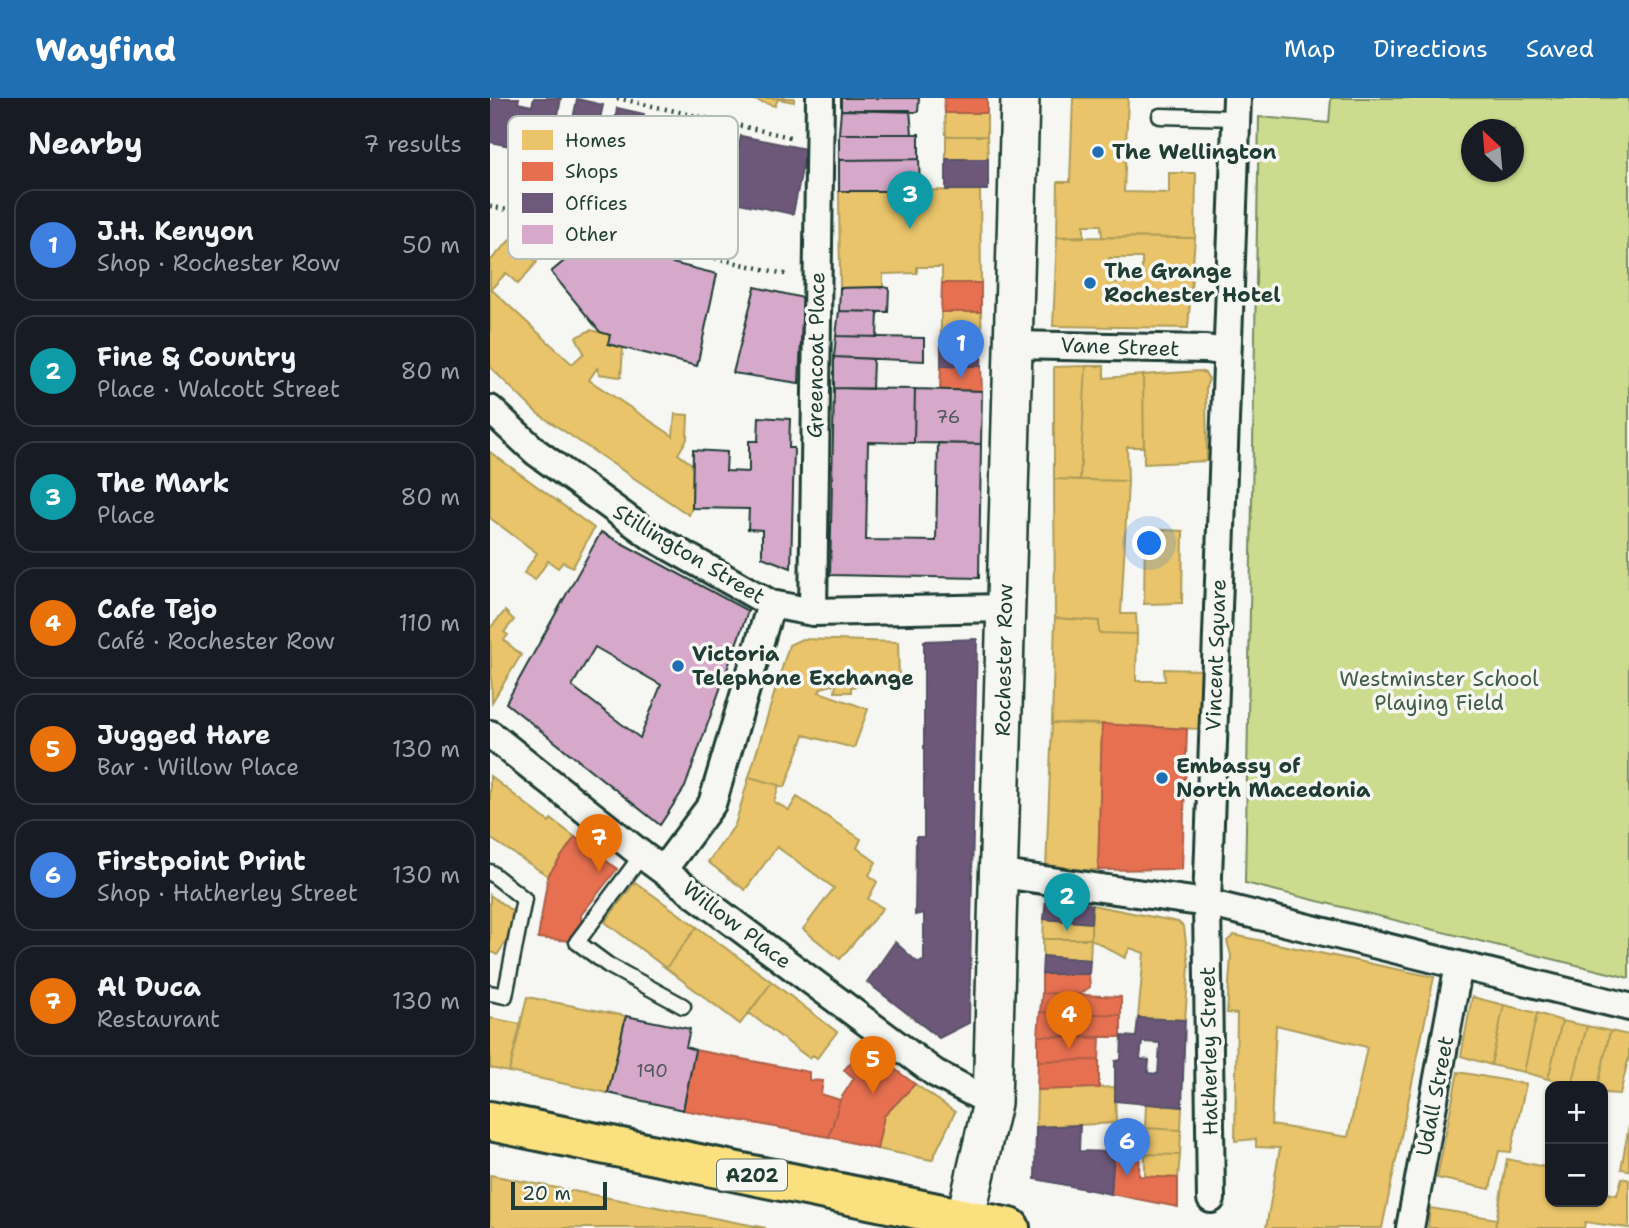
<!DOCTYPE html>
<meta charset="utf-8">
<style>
:root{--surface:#171b24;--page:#242831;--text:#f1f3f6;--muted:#9ea1a6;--line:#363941;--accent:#1f6fb2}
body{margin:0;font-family:"Shantell Sans",sans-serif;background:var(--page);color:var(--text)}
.controls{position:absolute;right:21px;bottom:21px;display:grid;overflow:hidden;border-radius:14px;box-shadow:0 2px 5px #0004}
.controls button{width:63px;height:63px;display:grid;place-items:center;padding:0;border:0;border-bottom:2px solid var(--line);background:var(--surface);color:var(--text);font:35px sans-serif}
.compass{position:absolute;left:971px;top:21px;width:63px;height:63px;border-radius:50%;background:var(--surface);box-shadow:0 2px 5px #0004;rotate:334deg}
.scale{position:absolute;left:21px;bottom:18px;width:96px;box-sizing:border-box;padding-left:7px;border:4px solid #1f3d34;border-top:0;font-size:19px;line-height:24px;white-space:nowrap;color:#1f3d34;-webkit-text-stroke:5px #f6f6f2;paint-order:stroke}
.you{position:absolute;left:660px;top:446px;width:24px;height:24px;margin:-18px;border:5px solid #fff;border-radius:50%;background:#1a73e8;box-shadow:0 0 0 10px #1a73e833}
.badge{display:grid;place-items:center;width:46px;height:46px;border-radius:50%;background:var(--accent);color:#fff;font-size:23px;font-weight:700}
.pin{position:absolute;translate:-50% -58px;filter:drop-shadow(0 2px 4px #0008)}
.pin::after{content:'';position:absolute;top:37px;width:24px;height:21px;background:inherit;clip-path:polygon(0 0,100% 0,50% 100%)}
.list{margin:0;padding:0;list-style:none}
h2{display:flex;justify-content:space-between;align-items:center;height:91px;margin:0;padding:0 28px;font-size:30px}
h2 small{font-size:23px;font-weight:400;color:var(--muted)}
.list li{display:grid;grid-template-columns:46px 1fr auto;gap:21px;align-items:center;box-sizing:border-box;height:112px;margin:0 14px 14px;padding:0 14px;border:2px solid var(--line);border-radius:21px}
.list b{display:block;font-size:26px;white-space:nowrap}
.list p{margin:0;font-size:23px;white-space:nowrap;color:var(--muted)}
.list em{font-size:23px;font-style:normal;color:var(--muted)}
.map{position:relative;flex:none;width:1139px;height:1130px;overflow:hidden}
header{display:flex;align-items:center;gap:42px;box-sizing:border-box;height:98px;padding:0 35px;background:var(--accent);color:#fff}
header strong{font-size:33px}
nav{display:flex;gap:38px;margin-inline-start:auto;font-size:24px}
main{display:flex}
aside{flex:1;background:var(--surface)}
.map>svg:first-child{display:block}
.green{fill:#ccdb8e;stroke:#768c61;stroke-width:2;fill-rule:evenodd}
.homes{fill:#e9c46a;stroke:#ac9c5a;stroke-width:2;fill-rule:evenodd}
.shops{fill:#e76f51;stroke:#ab6048;stroke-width:2}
.offices{fill:#6d597a;stroke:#565165;stroke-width:2;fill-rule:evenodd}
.building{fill:#d6a8ca;stroke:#1f3d34;stroke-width:2;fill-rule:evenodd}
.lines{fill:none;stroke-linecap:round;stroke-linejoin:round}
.lane-casing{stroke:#1f3d34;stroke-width:19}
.street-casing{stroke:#1f3d34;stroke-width:32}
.secondary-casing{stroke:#1f3d34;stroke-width:42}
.highway-casing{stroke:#1f3d34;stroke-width:44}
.path{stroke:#1f3d34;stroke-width:4.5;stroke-dasharray:2 5;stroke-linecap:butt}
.lane{stroke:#f6f6f2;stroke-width:14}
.street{stroke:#f6f6f2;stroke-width:26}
.secondary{stroke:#f6f6f2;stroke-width:37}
.highway{stroke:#fbe080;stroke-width:38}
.poi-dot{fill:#1f6fb2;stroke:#f6f6f2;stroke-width:2.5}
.labels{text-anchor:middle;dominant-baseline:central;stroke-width:7;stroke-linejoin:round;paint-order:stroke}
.number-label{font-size:18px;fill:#4d585a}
.shield{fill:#f6f6f2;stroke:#60746d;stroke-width:2}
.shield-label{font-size:19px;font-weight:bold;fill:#1f3d34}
.poi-label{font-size:21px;font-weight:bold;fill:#1f3d34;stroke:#f6f6f2;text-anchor:start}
.street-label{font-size:21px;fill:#1f3d34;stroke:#f6f6f2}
.park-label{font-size:21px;fill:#425d46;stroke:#f6f6f2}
.key{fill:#f6f6f2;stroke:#b6beb9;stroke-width:2}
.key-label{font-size:19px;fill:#1f3d34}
</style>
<header>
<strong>Wayfind</strong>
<nav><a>Map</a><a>Directions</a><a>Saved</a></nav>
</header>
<main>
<aside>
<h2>Nearby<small>7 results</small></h2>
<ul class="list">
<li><span class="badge" style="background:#3f7fe0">1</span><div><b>J.H. Kenyon</b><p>Shop · Rochester Row</p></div><em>50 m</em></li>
<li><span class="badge" style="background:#0f9aa8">2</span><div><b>Fine &amp; Country</b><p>Place · Walcott Street</p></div><em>80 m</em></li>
<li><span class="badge" style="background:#0f9aa8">3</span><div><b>The Mark</b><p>Place</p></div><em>80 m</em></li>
<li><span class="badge" style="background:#e8710a">4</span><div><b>Cafe Tejo</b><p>Café · Rochester Row</p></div><em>110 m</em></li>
<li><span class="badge" style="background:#e8710a">5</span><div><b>Jugged Hare</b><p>Bar · Willow Place</p></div><em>130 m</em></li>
<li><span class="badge" style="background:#3f7fe0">6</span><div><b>Firstpoint Print</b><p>Shop · Hatherley Street</p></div><em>130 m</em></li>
<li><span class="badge" style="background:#e8710a">7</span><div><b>Al Duca</b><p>Restaurant</p></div><em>130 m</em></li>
</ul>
</aside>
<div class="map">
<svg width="1139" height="1130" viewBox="0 0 1139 1130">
<rect width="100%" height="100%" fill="#f6f6f2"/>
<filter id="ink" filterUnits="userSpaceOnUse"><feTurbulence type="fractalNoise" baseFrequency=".0143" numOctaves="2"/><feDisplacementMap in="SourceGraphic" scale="14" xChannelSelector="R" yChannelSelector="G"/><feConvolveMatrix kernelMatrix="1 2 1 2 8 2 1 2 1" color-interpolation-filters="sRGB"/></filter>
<g filter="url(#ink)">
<path class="green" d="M841 0H1139V880L755 785 769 19 839 25ZM982 32H1024V74H982Z"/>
<path class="homes" d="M258 0H304V4L288 1 285 8Z
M583 0H638L634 94 679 95V75H706L705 140 612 139 611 127H594V138L567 139 568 84H580Z
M455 15H497V38H456Z
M456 38H497L498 61H456Z
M490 92 491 185H452V169H427V175L393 176V189L350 190 349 93Z
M567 139 705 140 698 230 563 228ZM619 160H652V185L619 184Z
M21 141 47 164 28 186 16 175 1 191 82 266 94 255 86 239 101 232 120 237 118 246 133 250 131 279 109 276 107 270 99 282 183 338 185 316 198 317 197 341 188 356 203 367 202 410 199 417 47 315 0 269V163Z
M451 214H491L492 240 451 241Z
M596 268 590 382 564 381V269Z
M596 268H614V280L653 277 654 349H637L638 383 590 382Z
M710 273 715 275 719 281 716 289 717 363 654 366 653 277Z
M0 354 104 430 83 469 73 464 68 470 58 463 45 482 34 475 47 455 0 420Z
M564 381 638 383 631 516H646L647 536 609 535V523L565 520Z
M655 431 693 433 692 505 654 506Z
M15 513 24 522 14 534 18 537 14 542 31 557 2 604 0 530Z
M565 520 609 523V535L647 536 646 583H675L674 571 712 572 711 631 562 625Z
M312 541 408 544 409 584 377 582 376 587 361 589V594H345L346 586 331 590 329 594 378 611 364 650 314 637 295 689 259 679 299 547Z
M562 625 612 626 608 772 556 771Z
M0 678 59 724 61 721 85 739 58 778 0 740Z
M259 679 289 687 284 704 299 712 307 699 371 741 367 750 386 764 379 777 387 784 378 801 393 810 350 861 313 831 344 790 287 749 255 792 218 764 245 727Z
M145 784 207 829 176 870 115 824Z
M0 797 26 816 18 841 7 857 0 853Z
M602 807 688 824 694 829 699 868 695 922 648 920 654 855 640 850 635 860 601 841Z
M554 821 601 825V841H553Z
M207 829 282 884 250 926 176 870Z
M744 837 944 879 892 1130H776L790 1050 766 1049V1041L745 1043 747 916 737 915 741 857 737 843ZM786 927 877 949 858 1039 781 1027Z
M553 841H601L600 862 553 858Z
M282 884 347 934 327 960 323 957 319 960 259 915Z
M37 899 136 918 118 995 19 974Z
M982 899 1014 907 1001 967 971 958Z
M1014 907 1047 915 1034 974 1001 967Z
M1047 915 1072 923 1058 981 1034 974Z
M0 920 31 926 19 974 0 970Z
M1072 923 1097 928 1082 987 1058 981Z
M1097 928 1120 933 1108 988H1086L1082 987Z
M1120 933 1139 937V958L1130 996 1113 995V988H1108Z
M968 974 1036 986 1021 1054 1009 1053 1000 1091 947 1080Z
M425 986 465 1014 442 1062 387 1051 394 1018Z
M625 989 626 1025 546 1029 547 992Z
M656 1006 692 1009 691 1032 655 1030Z
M1139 1028V1072L1131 1071Z
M655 1030 691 1032 690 1057 655 1056Z
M655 1056 690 1057 688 1080 655 1079Z
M1017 1061 1060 1070V1104H1113V1094L1127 1097 1132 1080 1139 1082V1130L1095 1124 1094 1130H1005Z
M0 1077 276 1130H7L0 1125Z
M940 1110 1007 1121 1005 1130H938Z"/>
<path class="shops" d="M454 0H497V15H455Z
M452 185H491V214H451Z
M451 268H491L492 293 450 292Z
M612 626 697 631 692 771 608 772Z
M85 739 127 771 91 817 92 844 48 840 58 778Z
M552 876H599L600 889 590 896 552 895Z
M552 895 631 899V917L550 914Z
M550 914 631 917V939L548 938Z
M548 938 610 940 609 962 548 963Z
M375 949 425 986 394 1018 387 1051 339 1039 350 1002 364 980 354 972Z
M205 952 319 974V982L333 983 331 996 350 1002 339 1039 193 1012Z
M609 962V990L547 992 548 963Z
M650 1048 649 1078 688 1080V1109L621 1096 624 1049Z"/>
<path class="offices" d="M2 0H29L28 5 42 8 44 0H71L67 23 82 26 87 1 113 7 110 21 125 24 127 10 154 16 150 35 165 38 169 20 195 25 192 39 206 42 209 29 235 34 230 58 246 61 251 38 316 51 303 116 196 94 194 101 181 99 183 88 114 74 112 83 100 81 102 71 32 57 34 51 0 44Z
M456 61H498V92H456Z
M492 240 491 268H451V241Z
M487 541 479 925 449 940 377 884 405 844 427 864 434 863V815L425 817 426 739H434V543Z
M566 797 602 807 601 825 554 821 556 799Z
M553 858 600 862 599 876H552Z
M648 920 695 922 692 1009 625 1003V963L631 962 632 938 646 939ZM652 944 670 945 668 976 658 975 659 962 650 961Z
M590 1027 589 1053 624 1054 621 1096 545 1081 546 1029Z"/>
<path class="building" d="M351 0H429L428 14 351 12Z
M351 12H420L422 36H349Z
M349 36H429V61L349 62Z
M429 61 430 93H349V62Z
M97 144 227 176 207 268 118 246 120 237 110 234 61 174Z
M265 189 313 200 309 285 243 275Z
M393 189 399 190 398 214 349 213 350 190Z
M349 213 388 214 387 239 346 238Z
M346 238 434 240V263L344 259Z
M344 259 383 261 382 291 344 290Z
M344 290 425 291 424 345 378 344 376 442 446 443 448 345 491 346 489 480 340 477Z
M425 291 492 293 491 346 424 345Z
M269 319 300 321 299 350H304L301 470 272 459V432L258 431 259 411 202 410 203 352 237 354 236 373 259 374V343H268Z
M111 434 258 513 195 689 170 727 16 605ZM105 549 171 587 150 640 82 588Z
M136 918 200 931 196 949 205 952 193 1012 118 995Z"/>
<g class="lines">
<defs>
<path id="lane" d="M670 18 746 20
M152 757 87 844 118 867 193 908
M0 774 34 801 15 898 0 895"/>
<path id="street" d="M523 247 716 251 737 254
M0 311 46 354 164 440 281 506 323 514 514 510
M323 514 330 0
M0 636 152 757 445 975 502 1005
M173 772 222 706 281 506
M511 776 717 805 1139 909
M721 1101 717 805 747 0
M920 1130 969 867"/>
<path id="secondary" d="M468 1130 475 1122 502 1005 530 0"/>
<path id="highway" d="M0 1023 520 1130"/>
</defs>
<use href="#lane" class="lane-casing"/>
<use href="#street" class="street-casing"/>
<use href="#secondary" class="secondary-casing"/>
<use href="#highway" class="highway-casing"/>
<path class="path" d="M127 0 300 39
M0 108 299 177"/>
<use href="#lane" class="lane"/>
<use href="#street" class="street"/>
<use href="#secondary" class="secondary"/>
<use href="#highway" class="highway"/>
</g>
</g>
<g class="poi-dot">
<circle cx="608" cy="54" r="7"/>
<circle cx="600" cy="185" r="7"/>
<circle cx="188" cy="568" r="7"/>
<circle cx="672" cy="680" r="7"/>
</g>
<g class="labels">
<g class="number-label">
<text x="458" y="319">76</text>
<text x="162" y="973">190</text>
</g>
<rect class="shield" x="227" y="1061.5" width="70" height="31" rx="5"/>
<g class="shield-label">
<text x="262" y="1077">A202</text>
</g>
<g class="poi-label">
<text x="622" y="54">The Wellington</text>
<text x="614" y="173">The Grange<tspan x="614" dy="24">Rochester Hotel</tspan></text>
<text x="202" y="556">Victoria<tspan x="202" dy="24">Telephone Exchange</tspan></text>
<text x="686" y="668">Embassy of<tspan x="686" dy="24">North Macedonia</tspan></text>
</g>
<g class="street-label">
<text transform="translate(630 249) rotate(2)">Vane Street</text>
<text transform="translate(326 257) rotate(-89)">Greencoat Place</text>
<text transform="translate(199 456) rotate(31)">Stillington Street</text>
<text transform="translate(726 557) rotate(-88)">Vincent Square</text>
<text transform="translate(514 562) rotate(-89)">Rochester Row</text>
<text transform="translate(247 827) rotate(37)">Willow Place</text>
<text transform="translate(719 953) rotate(-91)">Hatherley Street</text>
<text transform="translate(945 998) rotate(-79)">Udall Street</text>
</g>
<g class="park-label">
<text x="949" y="581">Westminster School<tspan x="949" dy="24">Playing Field</tspan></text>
</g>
</g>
<rect x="18" y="18" width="230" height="143" rx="10" class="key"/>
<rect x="32" y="32" width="31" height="20" fill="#e9c46a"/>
<rect x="32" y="64" width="31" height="19" fill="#e76f51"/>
<rect x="32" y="95" width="31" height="20" fill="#6d597a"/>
<rect x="32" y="127" width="31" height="19" fill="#d6a8ca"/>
<g class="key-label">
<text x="75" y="49">Homes</text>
<text x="75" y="80">Shops</text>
<text x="75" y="112">Offices</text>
<text x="75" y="143">Other</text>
</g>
</svg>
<div class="controls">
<button>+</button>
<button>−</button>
</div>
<svg class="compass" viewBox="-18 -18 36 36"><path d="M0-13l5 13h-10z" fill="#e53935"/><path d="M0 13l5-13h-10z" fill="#9ea1a6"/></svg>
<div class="scale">20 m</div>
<div class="you"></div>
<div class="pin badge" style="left:471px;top:280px;background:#3f7fe0">1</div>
<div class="pin badge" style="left:577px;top:833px;background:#0f9aa8">2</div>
<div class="pin badge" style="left:420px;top:131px;background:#0f9aa8">3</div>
<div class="pin badge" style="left:579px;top:951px;background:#e8710a">4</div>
<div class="pin badge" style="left:383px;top:996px;background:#e8710a">5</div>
<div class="pin badge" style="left:637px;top:1078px;background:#3f7fe0">6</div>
<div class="pin badge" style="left:109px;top:774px;background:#e8710a">7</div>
</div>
</main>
